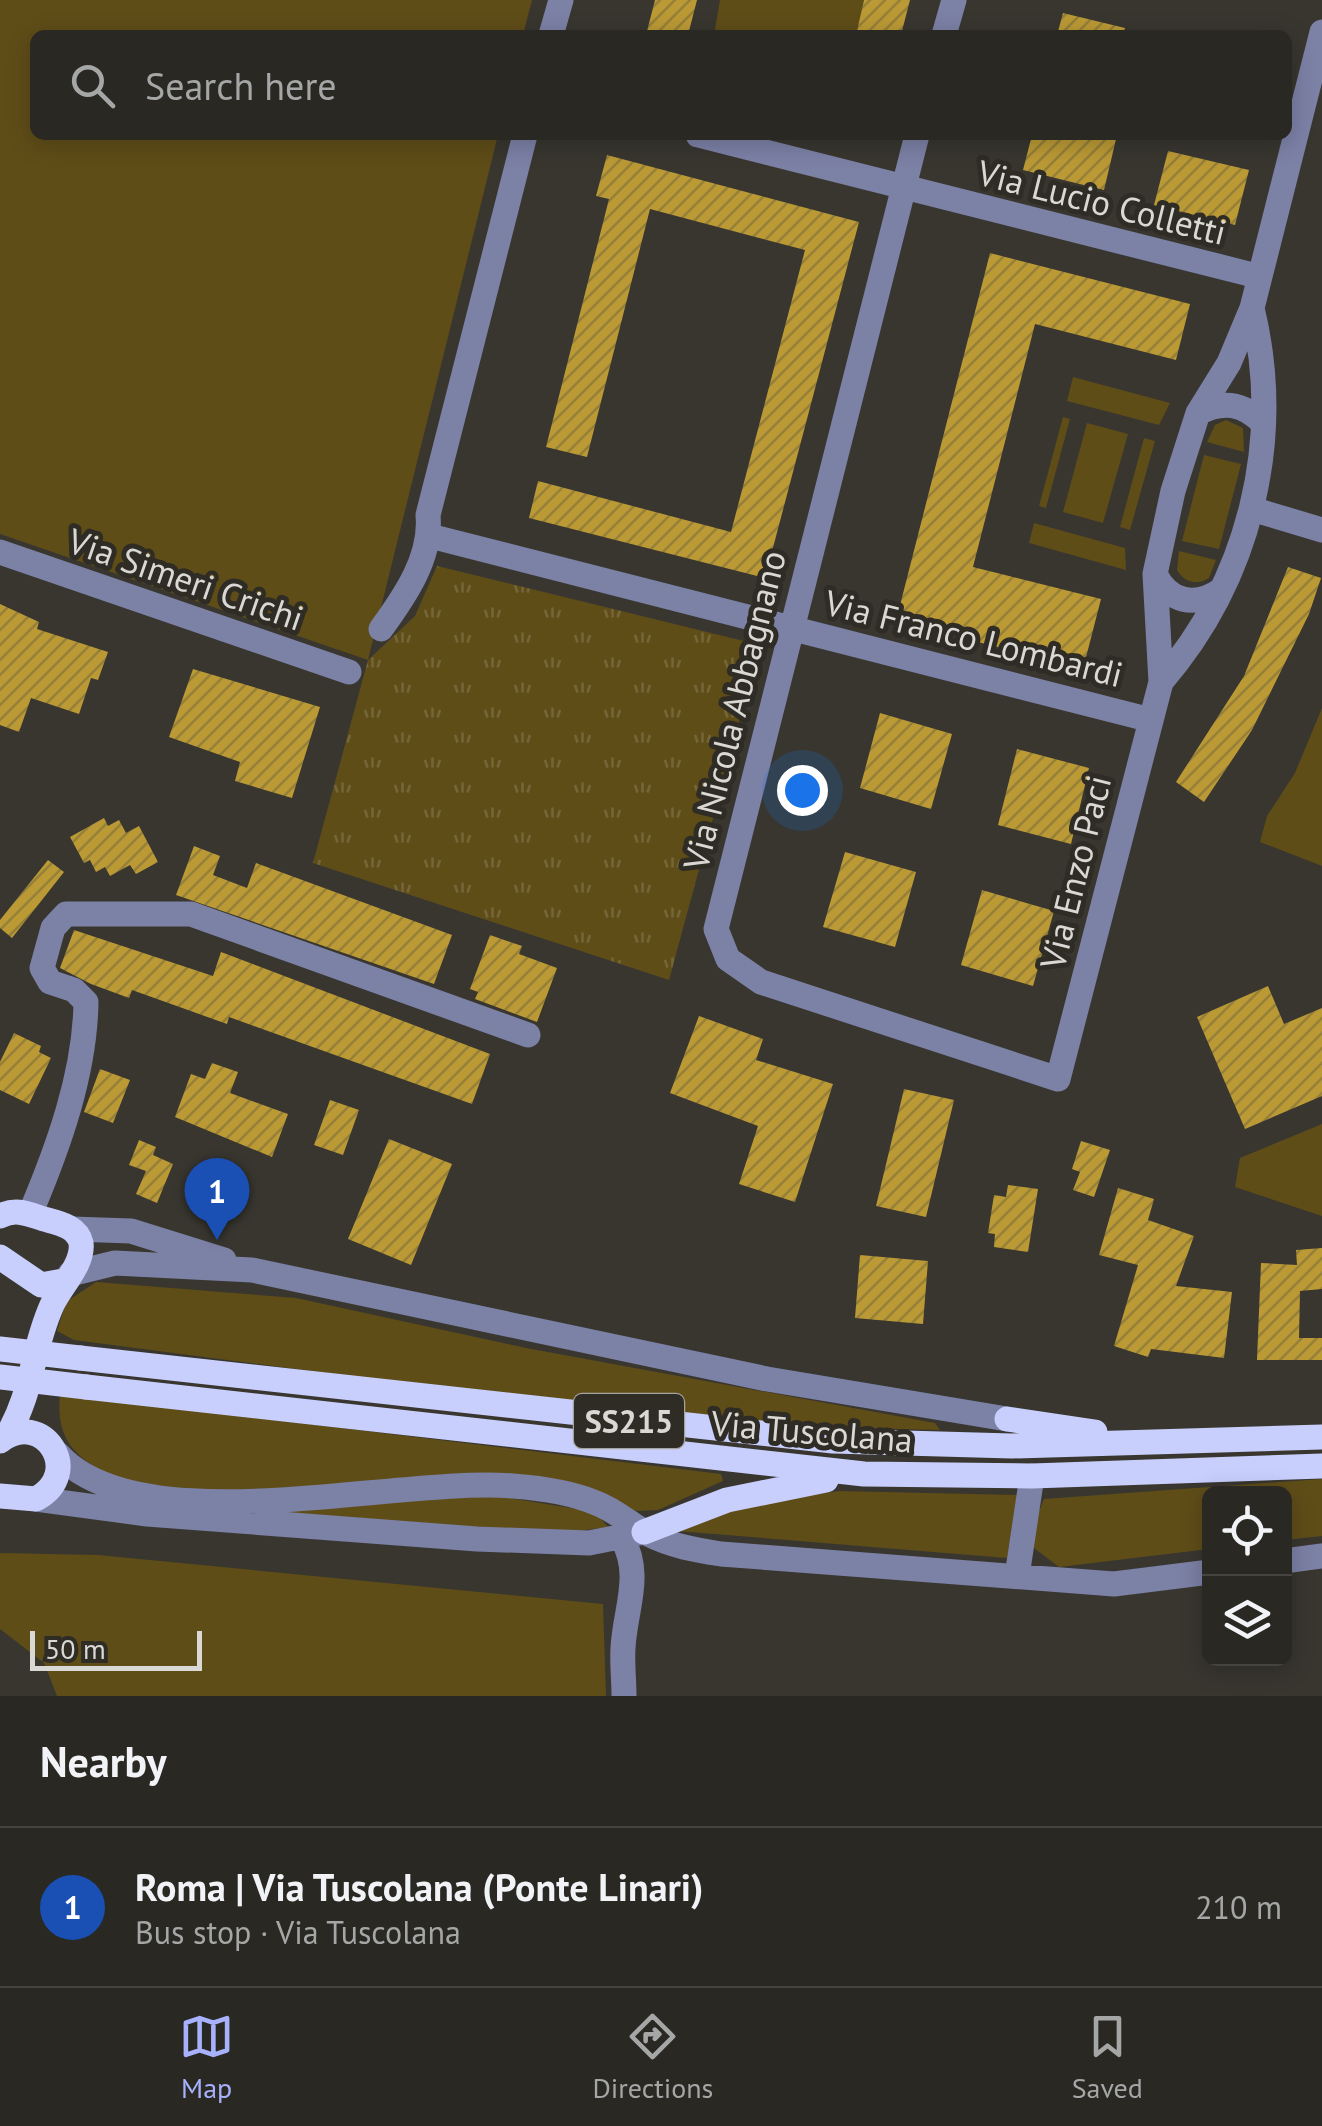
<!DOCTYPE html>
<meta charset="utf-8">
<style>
:root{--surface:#2a2823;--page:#32302b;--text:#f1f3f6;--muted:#a5a6a6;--line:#464441;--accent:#a7b1fc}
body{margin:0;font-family:"PT Sans",sans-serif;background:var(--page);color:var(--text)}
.controls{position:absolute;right:30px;bottom:30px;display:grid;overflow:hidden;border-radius:15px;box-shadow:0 5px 25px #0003}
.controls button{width:90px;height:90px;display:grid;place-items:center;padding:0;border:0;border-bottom:2px solid var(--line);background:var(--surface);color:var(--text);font:50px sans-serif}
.scale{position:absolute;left:30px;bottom:25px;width:172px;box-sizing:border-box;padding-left:10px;border:5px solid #dad8d4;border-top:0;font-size:28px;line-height:35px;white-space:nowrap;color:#dad8d4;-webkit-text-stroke:8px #2e2c25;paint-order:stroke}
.you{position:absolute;left:802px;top:790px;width:35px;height:35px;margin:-25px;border:8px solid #fff;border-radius:50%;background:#1a73e8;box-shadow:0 0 0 15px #1a73e833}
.badge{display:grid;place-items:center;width:65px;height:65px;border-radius:50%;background:var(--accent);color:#fff;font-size:32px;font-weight:700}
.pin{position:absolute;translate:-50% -82px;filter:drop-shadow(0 2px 5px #0008)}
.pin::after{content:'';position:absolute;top:52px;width:35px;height:30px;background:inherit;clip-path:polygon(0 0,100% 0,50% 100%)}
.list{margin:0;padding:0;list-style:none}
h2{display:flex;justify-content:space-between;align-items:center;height:130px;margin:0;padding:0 40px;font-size:42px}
h2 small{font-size:32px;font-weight:400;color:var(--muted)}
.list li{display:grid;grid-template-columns:65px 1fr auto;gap:30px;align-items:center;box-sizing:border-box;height:160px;padding:0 40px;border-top:2px solid var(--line)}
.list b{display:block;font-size:38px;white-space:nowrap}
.list p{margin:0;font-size:32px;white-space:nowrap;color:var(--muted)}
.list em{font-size:32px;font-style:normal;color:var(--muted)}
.icon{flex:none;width:55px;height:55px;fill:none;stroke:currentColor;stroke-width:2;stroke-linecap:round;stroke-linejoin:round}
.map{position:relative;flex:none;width:1322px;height:1696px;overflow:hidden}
.search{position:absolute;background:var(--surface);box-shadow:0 5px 25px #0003;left:30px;right:30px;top:30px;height:110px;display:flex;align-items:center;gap:25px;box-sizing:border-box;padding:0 35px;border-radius:15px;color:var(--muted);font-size:38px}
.sheet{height:290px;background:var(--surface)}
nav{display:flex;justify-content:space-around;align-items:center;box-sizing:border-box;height:140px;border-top:2px solid var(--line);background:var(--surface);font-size:28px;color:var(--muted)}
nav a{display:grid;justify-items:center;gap:5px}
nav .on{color:var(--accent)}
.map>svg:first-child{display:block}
.grass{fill:#5f4d18}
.park{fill:url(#park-tufts)}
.building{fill:url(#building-hatch)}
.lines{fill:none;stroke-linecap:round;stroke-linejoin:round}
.minor{stroke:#7c81a6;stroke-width:25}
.major{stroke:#c8cffc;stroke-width:25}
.major-bridge{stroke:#c8cffc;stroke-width:25}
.labels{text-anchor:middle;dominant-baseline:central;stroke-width:10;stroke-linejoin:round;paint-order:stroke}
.shield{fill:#2e2c25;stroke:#a6a4a0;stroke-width:2.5}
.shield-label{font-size:32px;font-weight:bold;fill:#dad8d4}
.street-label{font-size:35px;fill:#dad8d4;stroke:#2e2c25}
</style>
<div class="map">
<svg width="1322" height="1696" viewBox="0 0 1322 1696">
<defs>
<pattern id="park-tufts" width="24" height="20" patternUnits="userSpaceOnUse" patternTransform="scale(2.5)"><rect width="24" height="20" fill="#5f4d18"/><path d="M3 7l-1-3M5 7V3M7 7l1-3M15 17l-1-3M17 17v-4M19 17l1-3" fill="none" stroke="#756639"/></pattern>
<pattern id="building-hatch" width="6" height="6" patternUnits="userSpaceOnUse" patternTransform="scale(2.5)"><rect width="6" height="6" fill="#bb9a35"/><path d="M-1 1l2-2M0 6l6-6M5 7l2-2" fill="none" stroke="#967f38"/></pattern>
</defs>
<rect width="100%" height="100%" fill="#38362f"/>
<path class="grass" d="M0 0H532L523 35H35V135H498L368 660 0 534Z
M720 0H864L856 35H714Z
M1073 377 1170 403 1159 425 1067 401Z
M1063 417 1070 419 1046 508 1039 506Z
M1226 420 1243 428 1244 452 1207 442 1215 425Z
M1087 423 1128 434 1103 523 1063 512Z
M1144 438 1155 441 1130 530 1120 527Z
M1204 455 1241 464 1219 549 1182 541Z
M1034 523 1125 548 1126 570 1029 543Z
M1179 551 1216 560 1209 578C1196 586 1184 582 1177 570Z
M1322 708V866L1260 842 1267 816 1295 773Z
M1322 1124V1216L1235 1187 1240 1158Z
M96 1282 296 1298 526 1348 935 1423 940 1430 776 1426 628 1412 74 1340 57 1331 66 1302Z
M60 1394 721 1474 723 1481 658 1510 636 1511 605 1496C526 1496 447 1496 369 1496 288 1495 161 1509 92 1465 64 1447 57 1425 60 1394Z
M1322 1479V1536L1285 1540 1284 1494H1210L1209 1549 1059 1567 1034 1548 1035 1521 1044 1499Z
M840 1491 1017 1495 1007 1558 677 1531C708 1502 798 1497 840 1491Z
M485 1494 595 1512 608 1527 562 1533 254 1512Z
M0 1553 98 1555 603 1604 606 1696H57L44 1663 0 1629Z"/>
<path class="park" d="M437 566 760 645 669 980 313 863 368 660 415 616Z"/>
<path class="building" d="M655 0H697L688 35H646Z
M864 0H910L901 35H856Z
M1063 13 1125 28 1124 35H1057Z
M1032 135H1117L1104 190 1023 170Z
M1168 151 1249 170 1235 225 1154 205Z
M607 155 859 222 765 578 529 518 538 481 731 532 805 250 650 209 587 457 546 447 609 199 596 196Z
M990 253 1190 304 1176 360 1035 324 973 567 1101 599 1083 669 896 621Z
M1288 567 1321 578 1309 614 1252 730 1204 802 1176 782 1244 676Z
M0 604 39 622 37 629 108 652 98 680 91 678 79 714 31 698 19 732 0 725Z
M193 669 320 707 292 798 235 781 240 762 169 737Z
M880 713 952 734 931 809 860 788Z
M1017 749 1089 768 1071 844 998 825Z
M104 818 108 826 119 820 126 833 139 826 158 862 136 874 130 865 110 876 105 867 96 872 90 860 84 863 70 837Z
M194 846 220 856 213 875 247 888 256 863 452 935 434 984 176 895Z
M845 852 916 872 895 947 823 927Z
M48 860 64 872 12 938 0 928V920Z
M982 890 1054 911 1033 986 961 965Z
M74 930 213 976 221 952 490 1054 472 1104 229 1017 227 1024 132 990 129 998 91 984 60 968Z
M490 935 522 946 519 954 557 968 537 1022 475 999 478 992 470 989Z
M1268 986 1284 1024 1322 1008V1096L1245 1129 1197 1017Z
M699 1016 763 1039 756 1060 833 1084 795 1202 739 1184 758 1126 670 1093Z
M14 1033 41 1046 39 1052 51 1058 29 1104 0 1090V1062Z
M212 1063 238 1072 230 1093 288 1114 272 1157 175 1117 191 1074 205 1079Z
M100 1069 130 1080 113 1123 84 1112Z
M904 1089 954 1100 926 1217 876 1206Z
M330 1100 359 1110 343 1155 314 1145Z
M389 1139 452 1164 411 1265 348 1239Z
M139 1140 156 1147 153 1155 173 1164 157 1203 136 1194 146 1171 129 1165Z
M1081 1141 1110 1150 1094 1197 1073 1190 1080 1172 1072 1169Z
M1008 1185 1038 1189 1028 1252 994 1247 995 1234 988 1233 994 1195 1006 1197Z
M1118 1188 1154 1199 1148 1220 1194 1236 1176 1286 1232 1292 1224 1358 1151 1349 1148 1357 1114 1346 1138 1265 1099 1255Z
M1322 1248V1289L1300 1291 1299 1338H1322V1360H1257L1261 1263 1297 1265 1296 1250Z
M860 1255 928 1261 923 1324 855 1318Z"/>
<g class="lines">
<path class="minor" d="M551 35 561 0
M944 35 954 0
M698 135 1257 276
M917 135 716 929 728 959 761 982 1058 1079 1161 682
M1252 308C1284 440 1250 579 1161 682L1155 574 1173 491 1198 413 1229 363 1252 308 1322 32
M1198 413C1223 400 1243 403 1263 423
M1255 510 1322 530
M430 536 1151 720
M0 552 349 672
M1155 574C1169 602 1195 608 1221 590
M381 629C405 596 432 557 428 515L525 135
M30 1214C58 1148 85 1074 86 1002L74 990 50 982 42 968 53 928 66 914H191L528 1035
M72 1229 131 1231 224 1260
M70 1274 115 1263 252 1270 767 1379 1007 1419
M58 1454C140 1545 399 1476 513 1486 540 1488 570 1492 596 1503 615 1510 630 1524 648 1534 671 1546 696 1550 721 1554L1114 1584 1210 1572
M36 1499 147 1514 477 1539 589 1543 644 1532
M622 1538C643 1575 625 1609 623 1648 622 1664 624 1680 624 1696
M1284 1561 1322 1556
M1017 1576 1032 1476"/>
<path class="major" d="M0 1216C16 1208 28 1214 44 1219 58 1223 77 1226 81 1243 84 1264 60 1287 52 1305 31 1352 34 1389 7 1436
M0 1257 41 1285 63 1281
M80 1358 833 1441 1012 1446 1322 1437
M86 1387 864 1474 1032 1476 1322 1466
M1007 1419 1095 1432
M0 1441C43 1408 85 1473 36 1499L0 1496
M644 1532 727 1500 826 1480"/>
<path class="major-bridge" d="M0 1349 80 1358
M0 1377 86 1387"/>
</g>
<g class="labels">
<rect class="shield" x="574" y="1394" width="110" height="54" rx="8"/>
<g class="shield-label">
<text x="629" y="1421">SS215</text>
</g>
<g class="street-label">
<text transform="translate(1102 202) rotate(14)">Via Lucio Colletti</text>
<text transform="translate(186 579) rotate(19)">Via Simeri Crichi</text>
<text transform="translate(974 638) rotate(14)">Via Franco Lombardi</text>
<text transform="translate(734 710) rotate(-76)">Via Nicola Abbagnano</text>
<text transform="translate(1075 872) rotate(-76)">Via Enzo Paci</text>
<text transform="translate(812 1431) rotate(5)">Via Tuscolana</text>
</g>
</g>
</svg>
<div class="controls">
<button><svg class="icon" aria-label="locate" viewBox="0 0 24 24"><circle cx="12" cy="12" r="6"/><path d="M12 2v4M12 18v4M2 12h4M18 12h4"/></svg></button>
<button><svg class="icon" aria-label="layers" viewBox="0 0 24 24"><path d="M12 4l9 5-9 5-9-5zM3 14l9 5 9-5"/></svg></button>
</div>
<div class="scale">50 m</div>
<div class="you"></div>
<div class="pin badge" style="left:217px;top:1240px;background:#1a4fb4">1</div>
<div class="search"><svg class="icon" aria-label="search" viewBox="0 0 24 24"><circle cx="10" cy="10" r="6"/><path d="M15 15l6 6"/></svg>Search here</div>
</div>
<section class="sheet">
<h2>Nearby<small></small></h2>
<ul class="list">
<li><span class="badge" style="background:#1a4fb4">1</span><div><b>Roma | Via Tuscolana (Ponte Linari)</b><p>Bus stop · Via Tuscolana</p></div><em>210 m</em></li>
</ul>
</section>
<nav>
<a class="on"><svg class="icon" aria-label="map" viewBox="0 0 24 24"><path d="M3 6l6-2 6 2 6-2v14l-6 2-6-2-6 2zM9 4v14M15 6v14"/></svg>Map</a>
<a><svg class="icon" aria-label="directions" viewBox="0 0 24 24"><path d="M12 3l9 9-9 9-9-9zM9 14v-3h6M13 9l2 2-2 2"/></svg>Directions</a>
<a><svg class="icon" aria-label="saved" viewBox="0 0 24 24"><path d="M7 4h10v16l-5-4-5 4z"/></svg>Saved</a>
</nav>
